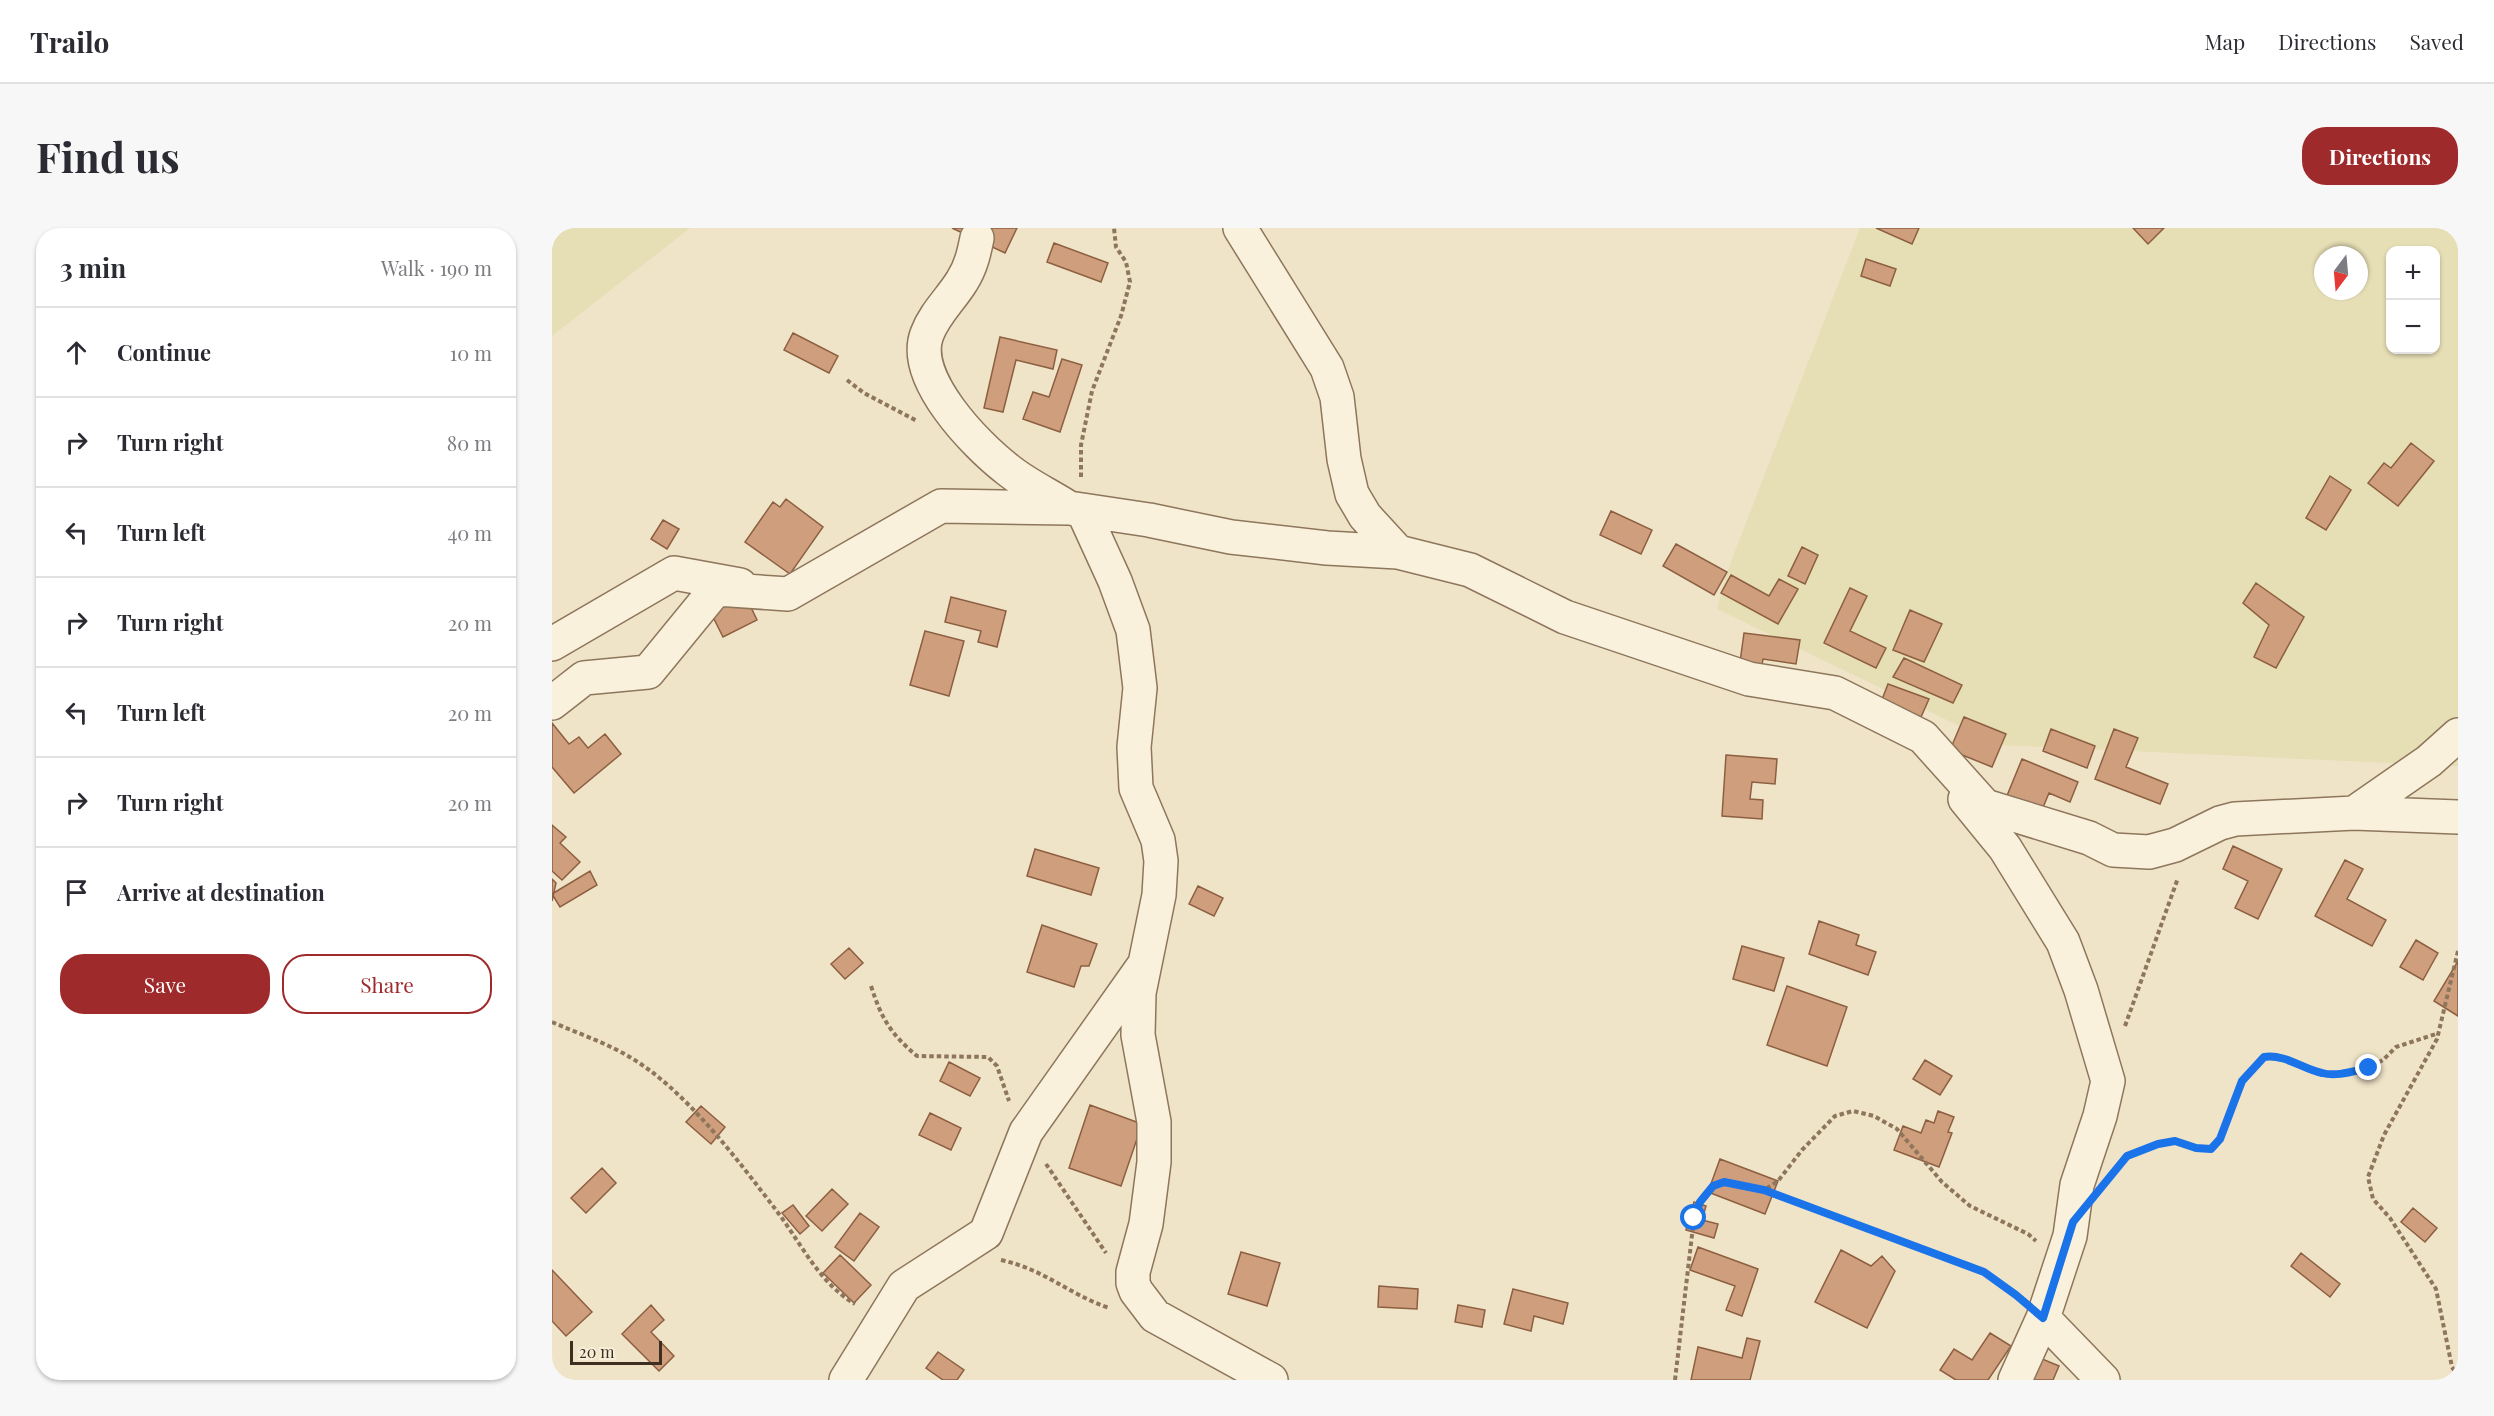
<!DOCTYPE html>
<meta charset="utf-8">
<style>
:root{--surface:#fff;--page:#f7f7f7;--text:#2b2b33;--muted:#7c7c81;--line:#e1e1e2;--accent:#9e2a2b}
body{margin:0;font-family:"Playfair Display",serif;background:var(--page);color:var(--text)}
.controls{position:absolute;right:18px;top:18px;display:grid;overflow:hidden;border-radius:12px;box-shadow:0 2px 4px #0004}
.controls button{width:54px;height:54px;display:grid;place-items:center;padding:0;border:0;border-bottom:2px solid var(--line);background:var(--surface);color:var(--text);font:30px sans-serif}
.compass{position:absolute;left:1762px;top:18px;width:54px;height:54px;border-radius:50%;background:var(--surface);box-shadow:0 2px 4px #0004;rotate:196deg}
.scale{position:absolute;left:18px;bottom:15px;width:92px;box-sizing:border-box;padding-left:6px;border:3px solid #3d2e20;border-top:0;font-size:16px;line-height:21px;white-space:nowrap;color:#3d2e20;-webkit-text-stroke:4px #f7eed8;paint-order:stroke}
.stop{position:absolute;width:18px;height:18px;margin:-14px;border:4px solid #1a73e8;border-radius:50%;background:#fff}
.stop.end{background:#1a73e8;border-color:#fff;box-shadow:0 2px 6px #0008}
.list{margin:0;padding:0;list-style:none}
h2{display:flex;justify-content:space-between;align-items:center;height:78px;margin:0;padding:0 24px;font-size:26px}
h2 small{font-size:20px;font-weight:400;color:var(--muted)}
.list li{display:grid;grid-template-columns:39px 1fr auto;gap:18px;align-items:center;box-sizing:border-box;height:90px;padding:0 24px;border-top:2px solid var(--line)}
.list b{display:block;font-size:22px;white-space:nowrap}
.list em{font-size:20px;font-style:normal;color:var(--muted)}
.actions{display:flex;gap:12px;padding:18px 24px}
.actions a{flex:1;padding:14px 0;border:2px solid var(--accent);border-radius:24px;text-align:center;font-size:21px;color:var(--accent)}
.actions .main{background:var(--accent);color:#fff}
.icon{flex:none;width:33px;height:33px;fill:none;stroke:currentColor;stroke-width:2;stroke-linecap:round;stroke-linejoin:round}
.map{position:relative;flex:none;width:1906px;height:1152px;overflow:hidden;border-radius:24px}
header{display:flex;align-items:center;gap:36px;box-sizing:border-box;height:84px;padding:0 30px;background:var(--surface);border-bottom:2px solid var(--line)}
header strong{font-size:28px}
nav{display:flex;gap:33px;margin-inline-start:auto;font-size:21px}
.intro{display:flex;align-items:center;justify-content:space-between;box-sizing:border-box;height:144px;padding:0 36px}
h1{margin:0;font-size:42px}
.button{padding:15px 27px;border-radius:24px;background:var(--accent);color:#fff;font-size:21px;font-weight:700}
main{display:flex;gap:36px;padding:0 36px}
aside{flex:1;background:var(--surface);border-radius:24px;box-shadow:0 2px 4px #0004}
.map>svg:first-child{display:block}
.farmland{fill:#e6deb5;fill-rule:evenodd}
.building{fill:#cf9f7d;stroke:#8d5f41;stroke-width:1.5}
.lines{fill:none;stroke-linecap:round;stroke-linejoin:round}
.street-casing{stroke:#8d765c;stroke-width:36}
.path{stroke:#8d765c;stroke-width:4;stroke-dasharray:4.5 3;stroke-linecap:butt}
.street{stroke:#faf1dc;stroke-width:33}
.route{stroke:#1a73e8;stroke-width:8}
</style>
<header>
<strong>Trailo</strong>
<nav><a>Map</a><a>Directions</a><a>Saved</a></nav>
</header>
<div class="intro"><h1>Find us</h1><a class="button">Directions</a></div>
<main>
<aside>
<h2>3 min<small>Walk · 190 m</small></h2>
<ul class="list">
<li><svg class="icon" aria-label="ahead" viewBox="0 0 24 24"><path d="M12 20V5M6 11l6-6 6 6"/></svg><div><b>Continue</b></div><em>10 m</em></li>
<li><svg class="icon" aria-label="right" viewBox="0 0 24 24"><path d="M7 20v-9h11M14 6l5 5-5 5"/></svg><div><b>Turn right</b></div><em>80 m</em></li>
<li><svg class="icon" aria-label="left" viewBox="0 0 24 24"><path d="M17 20v-9H6M10 6l-5 5 5 5"/></svg><div><b>Turn left</b></div><em>40 m</em></li>
<li><svg class="icon" aria-label="right" viewBox="0 0 24 24"><path d="M7 20v-9h11M14 6l5 5-5 5"/></svg><div><b>Turn right</b></div><em>20 m</em></li>
<li><svg class="icon" aria-label="left" viewBox="0 0 24 24"><path d="M17 20v-9H6M10 6l-5 5 5 5"/></svg><div><b>Turn left</b></div><em>20 m</em></li>
<li><svg class="icon" aria-label="right" viewBox="0 0 24 24"><path d="M7 20v-9h11M14 6l5 5-5 5"/></svg><div><b>Turn right</b></div><em>20 m</em></li>
<li><svg class="icon" aria-label="arrive" viewBox="0 0 24 24"><path d="M6 21V4h12l-3 4 3 4H6"/></svg><div><b>Arrive at destination</b></div></li>
</ul>
<div class="actions"><a class="main">Save</a><a>Share</a></div>
</aside>
<div class="map">
<svg width="1906" height="1152" viewBox="0 0 1906 1152">
<rect width="100%" height="100%" fill="#f0e4c8"/>
<path class="farmland" d="M0 0H138L0 108Z
M1308 0H1906V538L1447 517 1165 381 1175 344ZM1838 22H1884V122H1838ZM1771 27H1807V63H1771Z"/>
<path class="building" d="M400 0H465L453 25Z
M1324 0H1367L1360 16Z
M1581 0H1612L1596 16Z
M502 15 556 35 549 54 495 34Z
M1314 31 1344 41 1338 58 1309 48Z
M241 105 286 128 277 145 232 122Z
M448 109 505 122 501 141 464 132 451 184 432 180Z
M510 131 530 137 508 204 471 191 481 164 497 169Z
M1859 215 1882 233 1846 278 1816 255 1832 235 1839 240Z
M1778 248 1799 262 1774 302 1754 290Z
M234 271 271 299 238 346 193 314 221 274 228 279Z
M1059 283 1100 302 1089 326 1048 307Z
M111 292 127 301 115 321 99 311Z
M1124 316 1175 344 1162 367 1111 338Z
M1250 319 1266 327 1253 356 1236 348Z
M1179 347 1217 368 1227 351 1246 361 1226 396 1169 365Z
M1704 355 1752 389 1724 440 1702 429 1717 397 1691 375Z
M1298 360 1315 368 1298 403 1334 420 1324 440 1272 415Z
M193 367 205 392 171 409 156 379H170L179 375 181 379Z
M399 369 454 383 445 419 426 414 429 403 393 394Z
M1358 382 1390 396 1372 434 1341 422Z
M373 403 412 413 397 468 358 457Z
M1192 405 1248 412 1244 436 1211 431 1209 444 1187 441Z
M1352 430 1410 457 1401 475 1341 449Z
M1336 456 1377 471 1369 489 1329 474Z
M1412 489 1454 506 1440 539 1398 522Z
M0 495 17 516 27 509 36 520 53 506 69 526 22 565 0 539Z
M1499 501 1543 518 1535 540 1491 523Z
M1562 501 1586 510 1574 539 1616 556 1608 576 1543 551Z
M1174 527 1225 531 1223 556 1200 554 1198 571 1211 572 1210 591 1170 588Z
M1470 531 1526 554 1518 574 1497 565 1490 582 1452 575Z
M0 597 14 609 8 615 28 634 10 652 0 643Z
M1681 618 1730 641 1706 691 1683 680 1696 653 1671 641Z
M483 621 547 640 539 667 475 648Z
M1793 632 1811 641 1795 671 1834 692 1820 718 1763 688Z
M38 643 45 657 8 679 0 666Z
M0 651 4 655 0 673Z
M646 658 671 670 662 688 637 676Z
M1267 693 1307 707 1304 717 1324 724 1316 747 1257 726Z
M490 697 545 716 537 738H529L522 759 475 744Z
M1864 712 1886 725 1871 752 1848 739Z
M1190 718 1232 730 1222 763 1181 751Z
M297 720 311 735 293 751 279 736Z
M1906 733V788L1882 773Z
M1235 758 1295 779 1275 838 1215 817Z
M1373 832 1400 848 1388 867 1361 851Z
M397 834 428 850 418 868 388 853Z
M538 877 590 896 569 958 517 940Z
M149 878 173 899 159 916 134 894Z
M1386 883 1402 889 1396 904 1400 905 1387 939 1342 922 1351 898 1369 905 1374 892 1382 895Z
M378 885 409 900 399 922 367 907Z
M1168 931 1226 953 1213 986 1156 964Z
M50 940 64 955 34 985 19 970Z
M280 961 296 976 270 1003 254 988Z
M1142 974 1154 978 1150 992 1166 996 1162 1010 1134 1002Z
M241 977 257 998 248 1006 230 985Z
M1861 980 1885 1000 1873 1014 1849 994Z
M308 985 327 999 302 1033 283 1019Z
M1146 1019 1206 1041 1190 1088 1174 1082 1183 1058 1138 1042Z
M1289 1022 1319 1038 1330 1028 1343 1043 1315 1100 1263 1074Z
M689 1024 728 1035 715 1078 676 1066Z
M1749 1025 1788 1056 1778 1069 1739 1038Z
M288 1027 319 1057 302 1075 271 1045Z
M0 1042 40 1084 14 1108 0 1093Z
M827 1058 866 1061 865 1081 826 1079Z
M961 1061 1016 1075 1011 1096 982 1088 979 1103 952 1096Z
M99 1077 112 1092 99 1104 122 1128 107 1143 70 1106Z
M906 1077 933 1082 930 1099 903 1094Z
M1438 1105 1459 1118 1436 1152H1404L1388 1142 1402 1121 1420 1132Z
M1195 1110 1208 1113 1198 1152H1139L1146 1119 1190 1130Z
M1471 1123 1507 1138 1501 1152H1479Z
M386 1124 412 1142 405 1152H391L374 1140Z"/>
<g class="lines">
<defs>
<path id="street" d="M688 0 775 140 785 169 792 231 800 266 813 288 846 324
M425 10C422 25 419 39 410 53 399 71 383 85 375 106 358 150 424 217 455 241 473 256 497 267 517 280
M531 283 563 353 581 402 588 460 582 519 584 560 606 612 609 633 607 667 587 765 586 807 602 894V934L594 996 581 1044V1055L584 1063 603 1088 719 1152
M0 416 122 345 188 357
M0 475 32 450 96 444 164 361 236 366 389 278 517 280 597 292 679 309 775 320 846 324 918 342 1013 389 1197 451 1283 465 1371 509 1433 578 1537 610 1561 622 1597 624 1623 617 1668 595 1683 591 1802 585 1906 589
M1413 571 1453 620 1511 714 1529 762 1556 853 1548 888 1525 957 1518 1008 1491 1090 1463 1152
M1802 585 1877 533 1906 507
M1491 1090 1551 1152
M294 1152 352 1058 434 1005 474 904 590 740"/>
</defs>
<use href="#street" class="street-casing"/>
<path class="path" d="M295 152 312 165 365 193
M529 249V217L540 163 569 88 578 54 574 34 564 19 562 0
M1906 723 1885 811 1832 907 1816 949 1821 971 1838 990 1884 1061 1900 1139 1906 1149
M319 758C330 792 339 806 365 828L436 829 445 838 457 873
M0 794C25 805 52 814 76 828 132 860 185 931 224 982 249 1015 267 1055 303 1076
M1573 798 1626 650
M494 936 554 1025
M1565 940C1577 925 1606 910 1626 914 1637 916 1646 920 1659 921L1668 911 1690 853 1712 829 1738 832 1771 845 1789 846 1817 840 1831 832 1844 819 1887 805
M1212 962 1432 1044 1466 1068
M449 1032C494 1042 516 1066 557 1080
M1123 1152 1142 990C1159 942 1172 958 1212 962L1226 953 1250 922 1283 888 1301 883 1322 888 1345 901 1390 954 1418 978 1476 1006 1484 1013"/>
<use href="#street" class="street"/>
</g>
<g class="lines">
<path class="route" d="M1142 990 1148 974 1161 958 1172 954 1212 962 1432 1044 1464 1067 1491 1090 1521 994 1575 928 1606 916 1623 913 1644 920 1659 921 1668 911 1690 853 1712 829C1734 826 1750 841 1770 845 1785 849 1802 843 1817 840"/>
</g>
</svg>
<div class="controls">
<button>+</button>
<button>−</button>
</div>
<svg class="compass" viewBox="-18 -18 36 36"><path d="M0-13l5 13h-10z" fill="#e53935"/><path d="M0 13l5-13h-10z" fill="#7c7c81"/></svg>
<div class="scale">20 m</div>
<div class="stop" style="left:1142px;top:990px"></div>
<div class="stop end" style="left:1817px;top:840px"></div>
</div>
</main>
